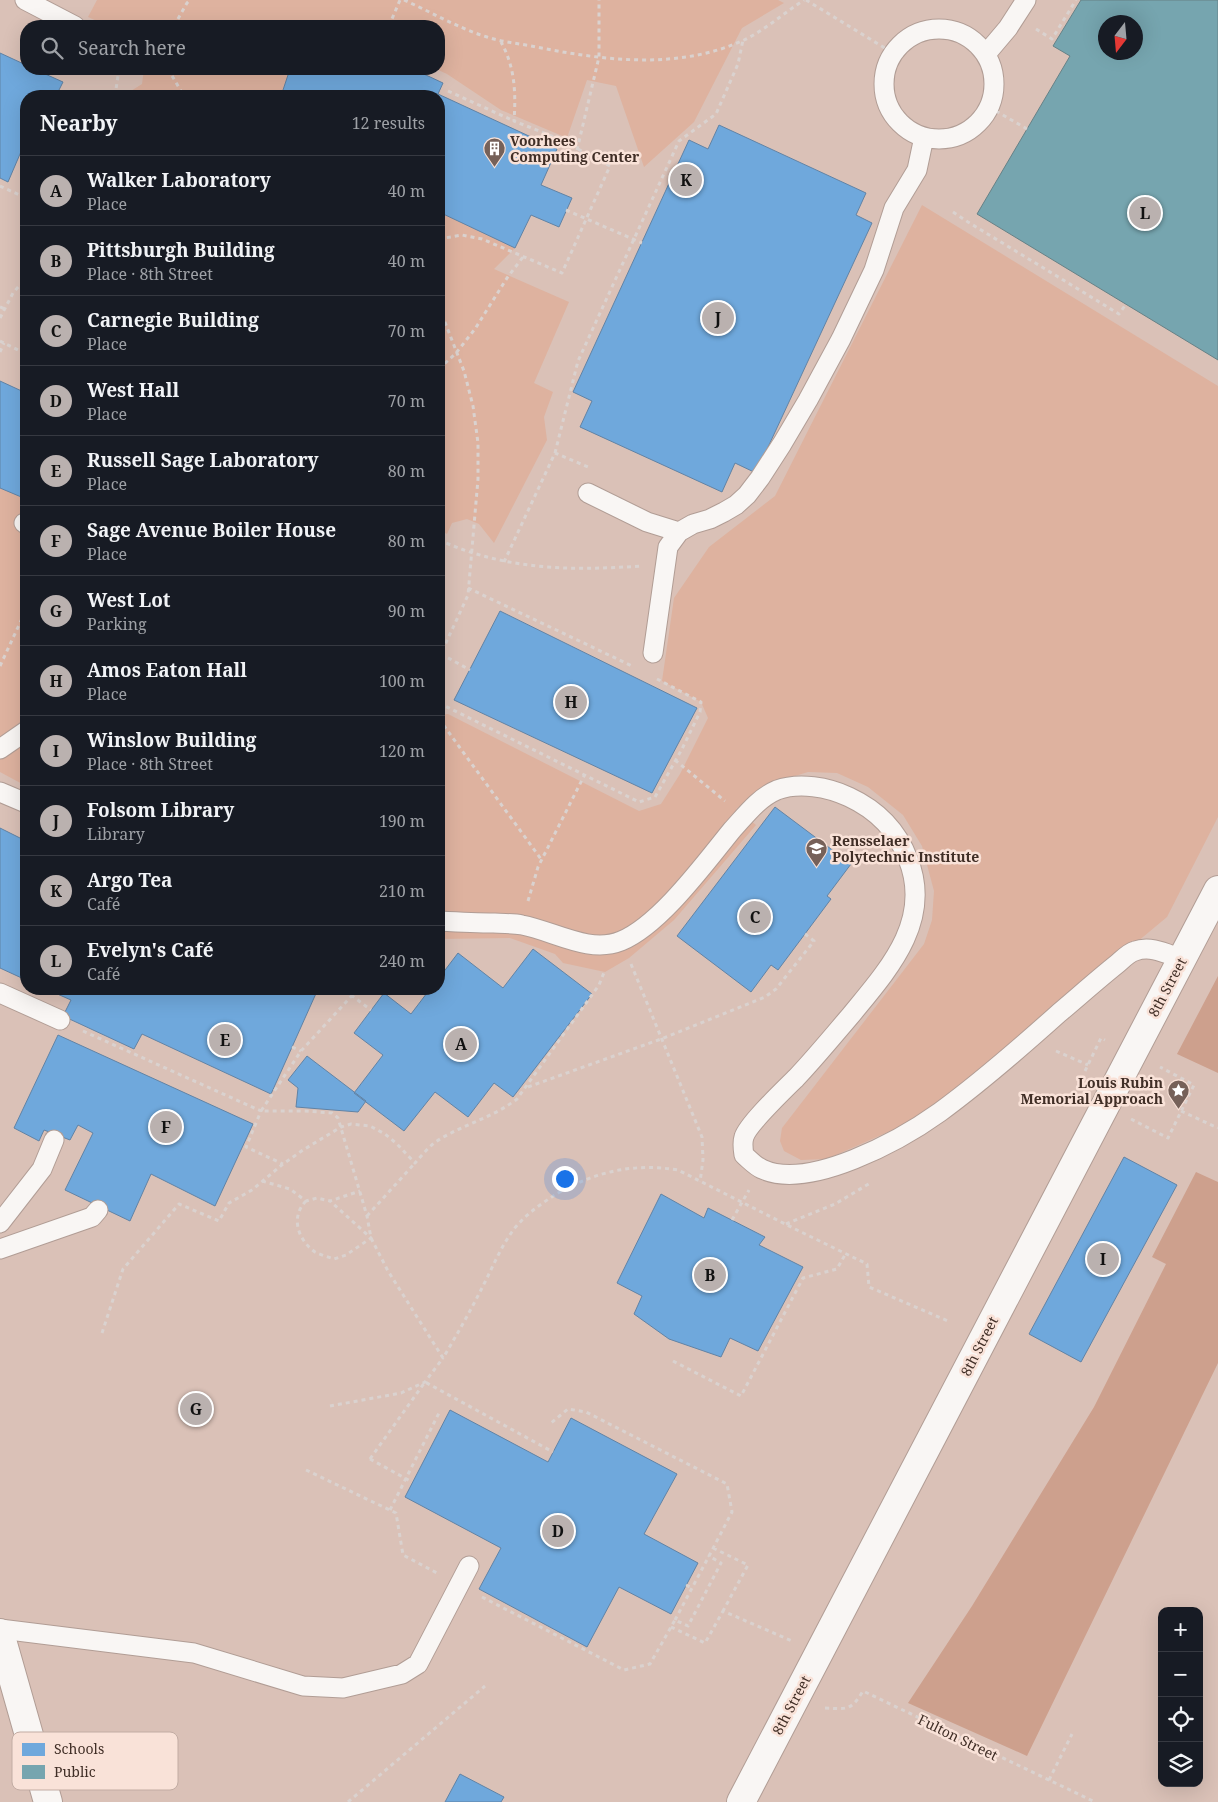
<!DOCTYPE html>
<meta charset="utf-8">
<style>
:root{--surface:#171b24;--page:#242831;--text:#f1f3f6;--muted:#9ea1a6;--line:#363941;--accent:#bab1af}
body{margin:0;font-family:"Noto Serif",serif;background:var(--page);color:var(--text)}
.controls{position:absolute;right:15px;bottom:15px;display:grid;overflow:hidden;border-radius:10px;box-shadow:0 5px 20px #0002}
.controls button{width:45px;height:45px;display:grid;place-items:center;padding:0;border:0;border-bottom:1px solid var(--line);background:var(--surface);color:var(--text);font:25px sans-serif}
.compass{position:absolute;left:1098px;top:15px;width:45px;height:45px;border-radius:50%;background:var(--surface);box-shadow:0 5px 20px #0002;rotate:196deg}
.you{position:absolute;left:564px;top:1178px;width:18px;height:18px;margin:-12px;border:4px solid #fff;border-radius:50%;background:#1a73e8;box-shadow:0 0 0 8px #1a73e833}
.badge{display:grid;place-items:center;width:32px;height:32px;border-radius:50%;background:var(--accent);color:#111;font-size:16px;font-weight:700}
.pin{position:absolute;translate:-50% -50%;border:2px solid #fff;box-shadow:0 1px 5px #0006}
.list{margin:0;padding:0;list-style:none}
h2{display:flex;justify-content:space-between;align-items:center;height:65px;margin:0;padding:0 20px;font-size:21px}
h2 small{font-size:16px;font-weight:400;color:var(--muted)}
.list li{display:grid;grid-template-columns:32px 1fr auto;gap:15px;align-items:center;box-sizing:border-box;height:70px;padding:0 20px;border-top:1px solid var(--line)}
.list b{display:block;font-size:19px;white-space:nowrap}
.list p{margin:0;font-size:16px;white-space:nowrap;color:var(--muted)}
.list em{font-size:16px;font-style:normal;color:var(--muted)}
.icon{flex:none;width:28px;height:28px;fill:none;stroke:currentColor;stroke-width:2;stroke-linecap:round;stroke-linejoin:round}
.map{position:relative;flex:none;width:1218px;height:1802px;overflow:hidden}
.search{position:absolute;background:var(--surface);box-shadow:0 5px 20px #0002;left:20px;top:20px;width:425px;height:55px;display:flex;align-items:center;gap:12px;box-sizing:border-box;padding:0 18px;border-radius:20px;color:var(--muted);font-size:19px}
.panel{position:absolute;background:var(--surface);box-shadow:0 5px 20px #0002;left:20px;top:90px;width:425px;height:905px;border-radius:20px}
.map>svg:first-child{display:block}
.green{fill:#deb29f}
.forest{fill:#cda08d}
.schools{fill:#6fa8dc;stroke:#6183a5}
.public{fill:#76a5af;stroke:#668186;fill-rule:evenodd}
.lines{fill:none;stroke-linecap:round;stroke-linejoin:round}
.lane-casing{stroke:#b19d95;stroke-width:21}
.secondary-casing{stroke:#b19d95;stroke-width:30}
.path{stroke:#dad2cf;stroke-width:3;stroke-dasharray:4 4;stroke-linecap:butt}
.lane{stroke:#f9f6f4;stroke-width:19}
.secondary{stroke:#f9f6f4;stroke-width:28}
.path-bridge{stroke:#dad2cf;stroke-width:3;stroke-dasharray:4 4;stroke-linecap:butt}
.labels{text-anchor:middle;dominant-baseline:central;stroke-width:5;stroke-linejoin:round;paint-order:stroke}
.poi-label{font-size:14px;font-weight:bold;fill:#402e26;stroke:#f9e2d8;text-anchor:start}
.street-label{font-size:14px;fill:#402e26;stroke:#f9e2d8}
.key{fill:#f9e2d8;stroke:#c2aca3;stroke-width:1}
.key-label{font-size:14px;fill:#402e26}
</style>
<div class="map">
<svg width="1218" height="1802" viewBox="0 0 1218 1802">
<rect width="100%" height="100%" fill="#dac1b7"/>
<path class="green" d="M97 0H778L784 3 742 28 694 122 644 167 616 86 587 80 567 138 501 110 447 74 436 69H439V26H108L88 17Z
M144 69H295L289 73 281 96H123L142 84Z
M922 205 1218 386V817L1167 917 933 1112 827 1159 801 1160 784 1151 780 1141 782 1128 924 944 932 920 934 891 922 846 903 815 868 787 837 773 808 772 766 785 736 809 756 825 674 920 629 958 605 972 563 963 555 954 510 938 439 939V715L448 714 639 811 661 804 680 774 708 718 701 702 662 681 674 598 709 547 775 496Z
M439 212 515 248 494 269 569 302 534 383 553 392 544 417 547 440 494 543 479 524 467 519 452 523 447 534 439 530Z
M0 488 26 499V786L0 772Z"/>
<path class="forest" d="M1218 976V1073L1177 1054Z
M1196 1172 1218 1182V1363L1027 1756 908 1703 972 1606 1094 1407 1166 1264 1152 1257Z"/>
<path class="schools" d="M0 53 26 65V69H34L63 82 56 96H26V140L8 182 0 178Z
M295 69H413L443 83 438 94 557 149 541 185 572 198 559 227 531 215 515 248 439 212V96H281L289 72Z
M719 125 866 193 856 215 872 223 756 473 735 463 722 492 580 427 592 401 573 392 689 140 708 149Z
M0 381 26 393V499L0 488Z
M500 611 697 708 652 793 454 700Z
M775 807 851 864 827 896 831 899 778 970 771 965 751 992 677 936Z
M0 828 26 841V980L0 968Z
M533 949 592 994 513 1097 494 1083 468 1117 435 1092 404 1131 354 1093 383 1055 354 1033 384 993 411 1014 430 989H439V978L458 953 503 988Z
M46 989H318L271 1094 142 1034 134 1049 63 1016 71 1000Z
M58 1035 253 1124 215 1206 151 1174 130 1221 65 1190 93 1133 78 1125 70 1140 44 1130 39 1141 14 1128Z
M307 1056 366 1101 358 1112 296 1107 298 1088 288 1080Z
M1124 1157 1177 1185 1081 1362 1029 1334Z
M661 1194 704 1218 708 1208 765 1237 759 1245 803 1267 758 1351 730 1338 721 1357 669 1339 634 1314 642 1296 617 1283Z
M450 1410 548 1462 571 1418 677 1474 644 1534 698 1563 671 1614 619 1587 587 1647 479 1589 501 1548 405 1497Z
M460 1774 504 1797 501 1802H445Z"/>
<path class="public" d="M1081 0H1218V360L977 214 1070 56 1053 46ZM1106 22H1136V52H1106Z"/>
<g class="lines">
<defs>
<path id="lane" d="M25 0 75 26
M884 84a55 55 0 1 1 110 0a55 55 0 1 1-110 0Z
M986 54 1008 28 1026 0
M588 493 647 522 679 532
M24 523 26 524
M653 653 668 547 679 532 693 524 710 519 724 512 736 505 747 495 760 478 782 444 808 400 841 339 874 270 894 208 917 170 924 137
M0 749 26 731
M0 792 26 803
M439 921C457 922 476 923 494 923 504 924 513 923 522 925 554 931 589 954 621 941 660 925 705 863 732 830 745 816 758 798 777 790 799 782 828 787 849 797 877 810 897 830 908 859 933 921 888 970 851 1015 833 1036 815 1058 796 1078 785 1089 748 1124 744 1137 742 1143 743 1149 744 1155 750 1160 755 1166 762 1169 809 1191 901 1140 940 1112 981 1082 1020 1048 1059 1013 1078 997 1097 980 1117 964 1122 960 1128 953 1135 951 1151 945 1167 954 1182 959
M0 993 60 1020
M0 1223 42 1169 54 1140
M0 1249 92 1217 98 1210
M0 1629 194 1653 303 1686 343 1688 402 1674 418 1664 469 1566"/>
<path id="secondary" d="M0 1633 48 1802
M741 1802 1218 890"/>
</defs>
<use href="#lane" class="lane-casing"/>
<use href="#secondary" class="secondary-casing"/>
<path class="path" d="M404 0C431 12 458 28 487 37 502 42 516 43 531 46 601 60 677 71 744 40 765 30 784 13 804 0
M806 0 893 53
M174 26 187 3 190 0
M389 26 400 0
M1036 29 1052 39 1076 0
M168 69 184 96
M448 91 514 121
M115 96 119 69
M989 107 1027 129
M577 150 599 57V0
M0 186 26 198
M566 210 642 243
M953 212 968 222 1119 314 1126 304
M439 239 462 235 482 239 562 273 610 166 559 139 514 121C516 93 515 67 501 42
M0 307 5 309
M439 307 464 371 473 406 478 443V479L468 595 439 658
M0 318 13 293 26 278
M0 341 26 354
M0 352 4 343
M439 369 456 353 475 329 507 278 523 257
M555 453 578 361 679 141 716 114 738 64 743 40
M439 540C506 570 569 571 641 566
M504 562 555 453 588 467
M468 588 632 666
M441 654 470 670
M0 666 26 610
M439 703 639 802 655 797 682 749 700 712 701 702 657 679
M439 719 541 859
M675 760 725 801
M528 901 538 867 585 774
M631 964 702 1137 703 1160 700 1182
M358 989 301 1051 261 1111H305L332 1113 338 1118 367 1216 371 1238 388 1271 443 1358C458 1333 472 1308 485 1282 494 1264 502 1245 514 1229 526 1214 542 1203 558 1193 598 1171 633 1163 678 1170L797 1230 867 1264 869 1287 948 1321
M351 995 371 1010
M83 1031 261 1111 246 1147 283 1164
M292 1047 301 1051
M1056 1051 1088 1065
M1085 1071 1101 1038 1105 1040
M528 1087 661 1039 765 997 776 989 814 941 805 934
M1181 1111 1218 1128
M1131 1119 1168 1138 1194 1085 1160 1067
M262 1181 290 1189 306 1201 317 1198 330 1201 360 1191
M306 1201C290 1217 298 1240 315 1252 321 1255 328 1257 334 1259L346 1255 371 1238 330 1201
M367 1216 415 1163
M732 1220 749 1190
M786 1224 835 1204 872 1182
M102 1333 123 1269 179 1204 219 1221 229 1203 252 1190 283 1164 303 1150 341 1127 351 1124 370 1126 385 1134 397 1144 415 1163C421 1156 427 1149 434 1143 460 1125 491 1119 517 1099L599 985 605 970
M673 1361 741 1396 803 1278 837 1269 846 1253
M330 1406 401 1393 425 1382 443 1358
M370 1459 425 1382 553 1452
M306 1470 396 1513 403 1555 437 1573
M390 1510 440 1411
M713 1548 748 1565 723 1611
M686 1585 692 1588
M482 1597 624 1670 650 1664 675 1620 688 1626 721 1563 709 1556 732 1512 727 1484 586 1412 568 1409 551 1423
M675 1620 709 1556
M671 1627 705 1643 723 1611 792 1641
M825 1708C847 1709 851 1711 863 1691L1095 1802
M1049 1780 1072 1734
M348 1802 485 1686"/>
<use href="#lane" class="lane"/>
<use href="#secondary" class="secondary"/>
<path class="path-bridge" d="M370 1459 412 1482"/>
</g>
<defs>
<symbol id="building-pin" viewBox="-11 -11 22 30"><path d="M0 17L-7.5 6A9.5 9.5 0 1 1 7.5 6Z" fill="#766159" stroke="#f9e2d8"/><path d="M-4-6H4V6H1V3H-1V6H-4ZM-2.5-4.3h1.7v1.8h-1.7ZM.8-4.3h1.7v1.8H.8ZM-2.5-1h1.7V.8h-1.7ZM.8-1h1.7V.8H.8Z" fill="#fff"/></symbol>
<symbol id="university-pin" viewBox="-11 -11 22 30"><path d="M0 17L-7.5 6A9.5 9.5 0 1 1 7.5 6Z" fill="#766159" stroke="#f9e2d8"/><path d="M0-5L7-2L0 1L-7-2ZM-4 1L0 2.5L4 1V4Q0 6-4 4Z" fill="#fff"/></symbol>
<symbol id="sight-pin" viewBox="-11 -11 22 30"><path d="M0 17L-7.5 6A9.5 9.5 0 1 1 7.5 6Z" fill="#766159" stroke="#f9e2d8"/><path d="M0-6L1.8-2.2L6-1.7L2.9 1.2L3.7 5.4L0 3.3L-3.7 5.4L-2.9 1.2L-6-1.7L-1.8-2.2Z" fill="#fff"/></symbol>
</defs>
<g fill-rule="evenodd">
<use href="#building-pin" x="482" y="136" width="25" height="34"/>
<use href="#university-pin" x="804" y="836" width="25" height="34"/>
<use href="#sight-pin" x="1166" y="1078" width="25" height="34"/>
</g>
<g class="labels">
<g class="poi-label">
<text x="510" y="140">Voorhees<tspan x="510" dy="16">Computing Center</tspan></text>
<text x="832" y="840">Rensselaer<tspan x="832" dy="16">Polytechnic Institute</tspan></text>
<text x="1163" y="1082" text-anchor="end">Louis Rubin<tspan x="1163" dy="16">Memorial Approach</tspan></text>
</g>
<g class="street-label">
<text transform="translate(1167 987) rotate(-62)">8th Street</text>
<text transform="translate(979 1346) rotate(-63)">8th Street</text>
<text transform="translate(791 1705) rotate(-62)">8th Street</text>
<text transform="translate(958 1737) rotate(26)">Fulton Street</text>
</g>
</g>
<rect x="12" y="1732" width="166" height="58" rx="8" class="key"/>
<rect x="22" y="1743" width="23" height="13" fill="#6fa8dc"/>
<rect x="22" y="1765" width="23" height="14" fill="#76a5af"/>
<g class="key-label">
<text x="54" y="1754">Schools</text>
<text x="54" y="1777">Public</text>
</g>
</svg>
<div class="controls">
<button>+</button>
<button>−</button>
<button><svg class="icon" aria-label="locate" viewBox="0 0 24 24"><circle cx="12" cy="12" r="6"/><path d="M12 2v4M12 18v4M2 12h4M18 12h4"/></svg></button>
<button><svg class="icon" aria-label="layers" viewBox="0 0 24 24"><path d="M12 4l9 5-9 5-9-5zM3 14l9 5 9-5"/></svg></button>
</div>
<svg class="compass" viewBox="-18 -18 36 36"><path d="M0-13l5 13h-10z" fill="#e53935"/><path d="M0 13l5-13h-10z" fill="#9ea1a6"/></svg>
<div class="you"></div>
<div class="pin badge" style="left:461px;top:1044px">A</div>
<div class="pin badge" style="left:710px;top:1275px">B</div>
<div class="pin badge" style="left:755px;top:917px">C</div>
<div class="pin badge" style="left:558px;top:1531px">D</div>
<div class="pin badge" style="left:225px;top:1040px">E</div>
<div class="pin badge" style="left:166px;top:1127px">F</div>
<div class="pin badge" style="left:196px;top:1409px">G</div>
<div class="pin badge" style="left:571px;top:702px">H</div>
<div class="pin badge" style="left:1103px;top:1259px">I</div>
<div class="pin badge" style="left:718px;top:318px">J</div>
<div class="pin badge" style="left:686px;top:180px">K</div>
<div class="pin badge" style="left:1145px;top:213px">L</div>
<div class="search"><svg class="icon" aria-label="search" viewBox="0 0 24 24"><circle cx="10" cy="10" r="6"/><path d="M15 15l6 6"/></svg>Search here</div>
<section class="panel">
<h2>Nearby<small>12 results</small></h2>
<ul class="list">
<li><span class="badge">A</span><div><b>Walker Laboratory</b><p>Place</p></div><em>40 m</em></li>
<li><span class="badge">B</span><div><b>Pittsburgh Building</b><p>Place · 8th Street</p></div><em>40 m</em></li>
<li><span class="badge">C</span><div><b>Carnegie Building</b><p>Place</p></div><em>70 m</em></li>
<li><span class="badge">D</span><div><b>West Hall</b><p>Place</p></div><em>70 m</em></li>
<li><span class="badge">E</span><div><b>Russell Sage Laboratory</b><p>Place</p></div><em>80 m</em></li>
<li><span class="badge">F</span><div><b>Sage Avenue Boiler House</b><p>Place</p></div><em>80 m</em></li>
<li><span class="badge">G</span><div><b>West Lot</b><p>Parking</p></div><em>90 m</em></li>
<li><span class="badge">H</span><div><b>Amos Eaton Hall</b><p>Place</p></div><em>100 m</em></li>
<li><span class="badge">I</span><div><b>Winslow Building</b><p>Place · 8th Street</p></div><em>120 m</em></li>
<li><span class="badge">J</span><div><b>Folsom Library</b><p>Library</p></div><em>190 m</em></li>
<li><span class="badge">K</span><div><b>Argo Tea</b><p>Café</p></div><em>210 m</em></li>
<li><span class="badge">L</span><div><b>Evelyn's Café</b><p>Café</p></div><em>240 m</em></li>
</ul>
</section>
</div>
